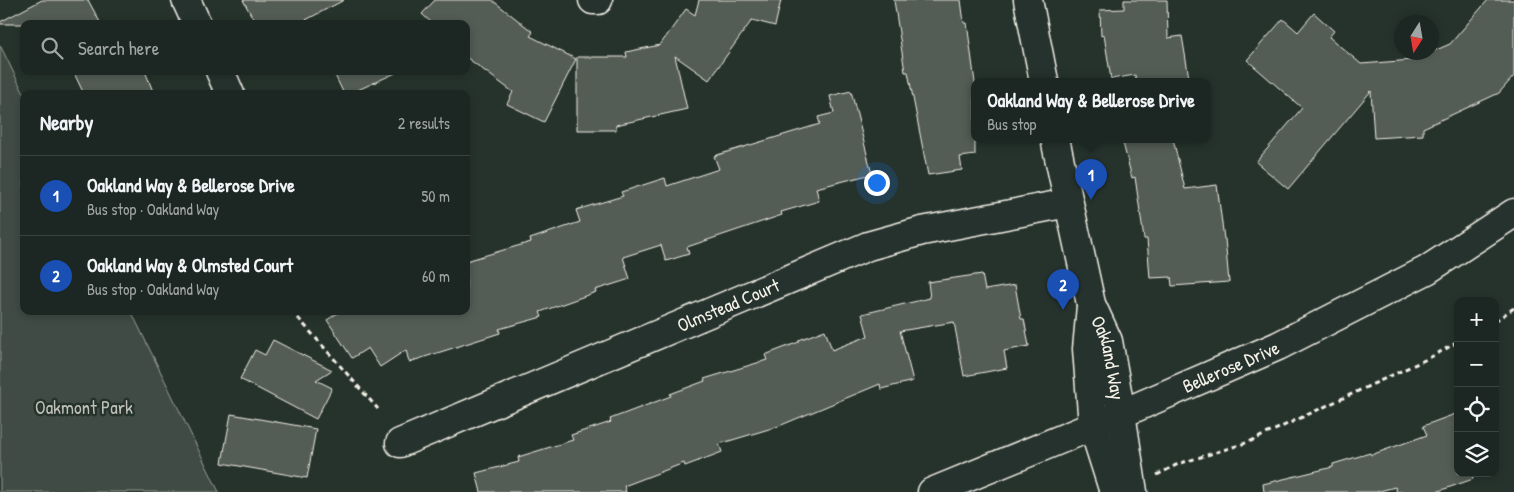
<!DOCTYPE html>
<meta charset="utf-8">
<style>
:root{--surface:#1c2622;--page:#29322f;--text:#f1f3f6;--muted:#a0a5a5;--line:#3a4340;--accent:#ff9aa2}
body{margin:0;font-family:"Patrick Hand",sans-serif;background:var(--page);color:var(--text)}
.controls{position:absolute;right:15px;bottom:15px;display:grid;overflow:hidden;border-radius:10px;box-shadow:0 2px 8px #0003}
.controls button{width:45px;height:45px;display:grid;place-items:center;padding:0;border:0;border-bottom:1px solid var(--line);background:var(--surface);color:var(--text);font:25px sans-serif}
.compass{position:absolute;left:1394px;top:15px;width:45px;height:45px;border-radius:50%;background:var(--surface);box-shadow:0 2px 8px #0003;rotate:191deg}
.you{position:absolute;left:876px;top:182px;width:18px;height:18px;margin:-12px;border:4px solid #fff;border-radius:50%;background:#1a73e8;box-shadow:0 0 0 8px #1a73e833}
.badge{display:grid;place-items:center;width:32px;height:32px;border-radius:50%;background:var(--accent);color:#fff;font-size:16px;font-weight:700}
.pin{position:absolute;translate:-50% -41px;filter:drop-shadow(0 1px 2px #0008)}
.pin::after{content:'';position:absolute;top:26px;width:18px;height:15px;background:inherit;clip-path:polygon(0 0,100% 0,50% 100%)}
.popup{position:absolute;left:971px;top:78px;width:240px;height:65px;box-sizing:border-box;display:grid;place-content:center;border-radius:10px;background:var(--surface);filter:drop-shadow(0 1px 4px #0005);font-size:16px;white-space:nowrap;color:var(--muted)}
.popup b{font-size:19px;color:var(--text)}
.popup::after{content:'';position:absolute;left:50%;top:100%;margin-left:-10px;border:10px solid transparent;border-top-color:var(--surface)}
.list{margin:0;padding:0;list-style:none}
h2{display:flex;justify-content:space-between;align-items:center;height:65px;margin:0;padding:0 20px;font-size:21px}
h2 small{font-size:16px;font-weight:400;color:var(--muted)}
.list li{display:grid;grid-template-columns:32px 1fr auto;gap:15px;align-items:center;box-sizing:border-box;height:80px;padding:0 20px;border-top:1px solid var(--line)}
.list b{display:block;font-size:19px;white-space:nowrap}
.list p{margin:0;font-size:16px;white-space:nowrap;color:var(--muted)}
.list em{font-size:16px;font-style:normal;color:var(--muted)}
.icon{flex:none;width:28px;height:28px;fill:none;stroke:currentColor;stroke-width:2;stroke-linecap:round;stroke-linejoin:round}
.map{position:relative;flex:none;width:1514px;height:492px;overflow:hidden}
.search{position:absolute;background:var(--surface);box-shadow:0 2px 8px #0003;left:20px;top:20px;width:450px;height:55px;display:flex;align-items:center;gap:12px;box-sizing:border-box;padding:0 18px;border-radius:10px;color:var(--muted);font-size:19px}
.panel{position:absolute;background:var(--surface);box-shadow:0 2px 8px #0003;left:20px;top:90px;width:450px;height:225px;border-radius:10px}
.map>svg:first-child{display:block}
.green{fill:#414b45;stroke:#9a9e96}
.building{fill:#525c55;stroke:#f4f1e8}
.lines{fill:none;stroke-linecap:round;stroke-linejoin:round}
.minor-casing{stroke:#f4f1e8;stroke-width:31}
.tertiary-casing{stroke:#f4f1e8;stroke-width:31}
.secondary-casing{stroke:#f4f1e8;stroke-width:31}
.path{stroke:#f4f1e8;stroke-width:3;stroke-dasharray:5 4;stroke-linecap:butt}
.minor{stroke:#26332d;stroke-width:28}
.tertiary{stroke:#26332d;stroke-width:28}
.secondary{stroke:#26332d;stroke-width:28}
.labels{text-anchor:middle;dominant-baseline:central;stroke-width:5;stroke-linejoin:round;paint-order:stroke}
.street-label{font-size:19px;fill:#f4f1e8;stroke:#26332d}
.park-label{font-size:19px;fill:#bebfb7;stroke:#26332d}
</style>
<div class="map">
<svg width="1514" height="492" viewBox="0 0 1514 492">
<rect width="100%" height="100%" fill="#26332d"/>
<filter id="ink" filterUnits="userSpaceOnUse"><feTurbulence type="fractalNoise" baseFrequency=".02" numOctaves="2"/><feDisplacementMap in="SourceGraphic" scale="10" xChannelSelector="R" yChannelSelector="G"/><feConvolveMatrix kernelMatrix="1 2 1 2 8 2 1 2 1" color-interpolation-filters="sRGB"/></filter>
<g filter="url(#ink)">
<path class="green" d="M0 45 24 94V311H131L219 492H0Z"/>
<path class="building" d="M42 0H88L101 24H0V22Z
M243 0H344L298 24H256Z
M435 0H492L533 32 530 36 576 59 544 122 507 104 513 92 466 57V24H433L422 14Z
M699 0H781L775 26 752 20 709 80 675 56 687 109 616 125V130H577V57H627L626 52 660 45 686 9 695 15Z
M894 0H961L964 23H967L975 83V155L960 157 962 170 928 175 908 72H905Z
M1124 0H1167L1168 38 1182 36 1189 78 1170 81H1136L1135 75 1111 79 1104 35 1101 36 1100 10 1124 9Z
M1488 0H1514V76L1499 93 1423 128V135L1374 138 1371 91 1288 189 1256 162 1302 108 1247 60 1283 19 1298 32 1314 13 1334 31 1329 37 1361 64 1413 60 1450 44Z
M73 71H145L154 94H84Z
M333 71H400L349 94H344Z
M851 91 872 174 816 188 819 201 781 212 782 215 687 247 689 254 666 261 661 245 623 257 630 279 595 290 596 292 540 312 542 317 499 329 500 333 409 362 406 350 380 367 368 348 352 358 327 320 341 311H466V261L531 242 530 239 580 222 576 210 623 196 621 192 665 178 667 186 719 169 714 156 820 124 818 117 834 113 830 96Z
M1122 139H1173L1185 189 1217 185 1224 239H1225L1229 282 1172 286 1171 277 1150 278 1147 239H1144L1135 177 1132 178Z
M982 274 985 290 1015 285 1021 319H1024L1029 346 1004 351 1007 368 964 376 954 322 900 331 913 381 881 389 880 384 779 426 719 444 722 452 685 466 684 463 624 486 626 492H481L476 473 519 462 518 457 573 440 571 435 611 422 610 419 671 396 670 394 705 381 704 379 767 360 765 355 799 342V340L825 330 832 350 868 336 862 314 930 298 928 282Z
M273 340 332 370 316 380 332 388 316 419 240 379 255 350 265 355Z
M231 414 316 429 307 478 222 463Z
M1455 414 1458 421V473H1471L1473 479 1436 492H1397L1395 487 1376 492H1264L1263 484 1333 467V464L1370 453 1371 455 1427 435 1423 426Z"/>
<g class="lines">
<defs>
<g id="minor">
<path d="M186 0 197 24"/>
<path d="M593 0H598"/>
<path d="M220 71 230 94"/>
<path d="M1121 413 1133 492"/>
<path d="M1093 426 1114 492"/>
<path id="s1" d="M400 443 868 246 922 231 1068 203"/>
</g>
<g id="tertiary">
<path d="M1028 0 1044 81"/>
<path id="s2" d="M1055 139 1091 304 1108 341 1121 413"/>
<path d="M1091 306 1087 349 1093 426"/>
</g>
<g id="secondary">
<path id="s3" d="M932 492 1093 426 1278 346 1427 270 1514 213"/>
</g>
</defs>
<use href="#minor" class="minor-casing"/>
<use href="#tertiary" class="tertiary-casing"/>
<use href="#secondary" class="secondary-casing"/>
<path class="path" d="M292 311 378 409
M1495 321 1514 308
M1157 475 1178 464 1249 442 1431 357 1458 342"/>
<use href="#minor" class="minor"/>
<use href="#tertiary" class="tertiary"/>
<use href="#secondary" class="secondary"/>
</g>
</g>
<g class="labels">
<g class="street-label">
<text stroke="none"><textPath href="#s1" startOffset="356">Olmstead Court</textPath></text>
<text stroke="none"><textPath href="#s2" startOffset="226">Oakland Way</textPath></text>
<text stroke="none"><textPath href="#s3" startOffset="324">Bellerose Drive</textPath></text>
</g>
<g class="park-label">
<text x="84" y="407">Oakmont Park</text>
</g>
</g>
</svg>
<div class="controls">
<button>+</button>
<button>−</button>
<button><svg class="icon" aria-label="locate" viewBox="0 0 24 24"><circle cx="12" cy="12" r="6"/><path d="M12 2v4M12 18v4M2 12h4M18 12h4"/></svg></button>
<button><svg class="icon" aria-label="layers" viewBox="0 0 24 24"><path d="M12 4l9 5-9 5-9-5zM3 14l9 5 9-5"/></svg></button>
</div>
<svg class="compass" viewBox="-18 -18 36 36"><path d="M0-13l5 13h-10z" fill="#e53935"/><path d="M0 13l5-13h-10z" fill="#a0a5a5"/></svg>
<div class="you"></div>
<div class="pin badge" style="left:1091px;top:200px;background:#1a4fb4">1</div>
<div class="popup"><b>Oakland Way &amp; Bellerose Drive</b>Bus stop</div>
<div class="pin badge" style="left:1063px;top:310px;background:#1a4fb4">2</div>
<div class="search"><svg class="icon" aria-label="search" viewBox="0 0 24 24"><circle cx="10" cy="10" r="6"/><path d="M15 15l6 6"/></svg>Search here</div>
<section class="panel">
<h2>Nearby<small>2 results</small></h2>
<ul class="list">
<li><span class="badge" style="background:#1a4fb4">1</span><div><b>Oakland Way &amp; Bellerose Drive</b><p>Bus stop · Oakland Way</p></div><em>50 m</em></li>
<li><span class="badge" style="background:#1a4fb4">2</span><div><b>Oakland Way &amp; Olmsted Court</b><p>Bus stop · Oakland Way</p></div><em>60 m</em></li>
</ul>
</section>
</div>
